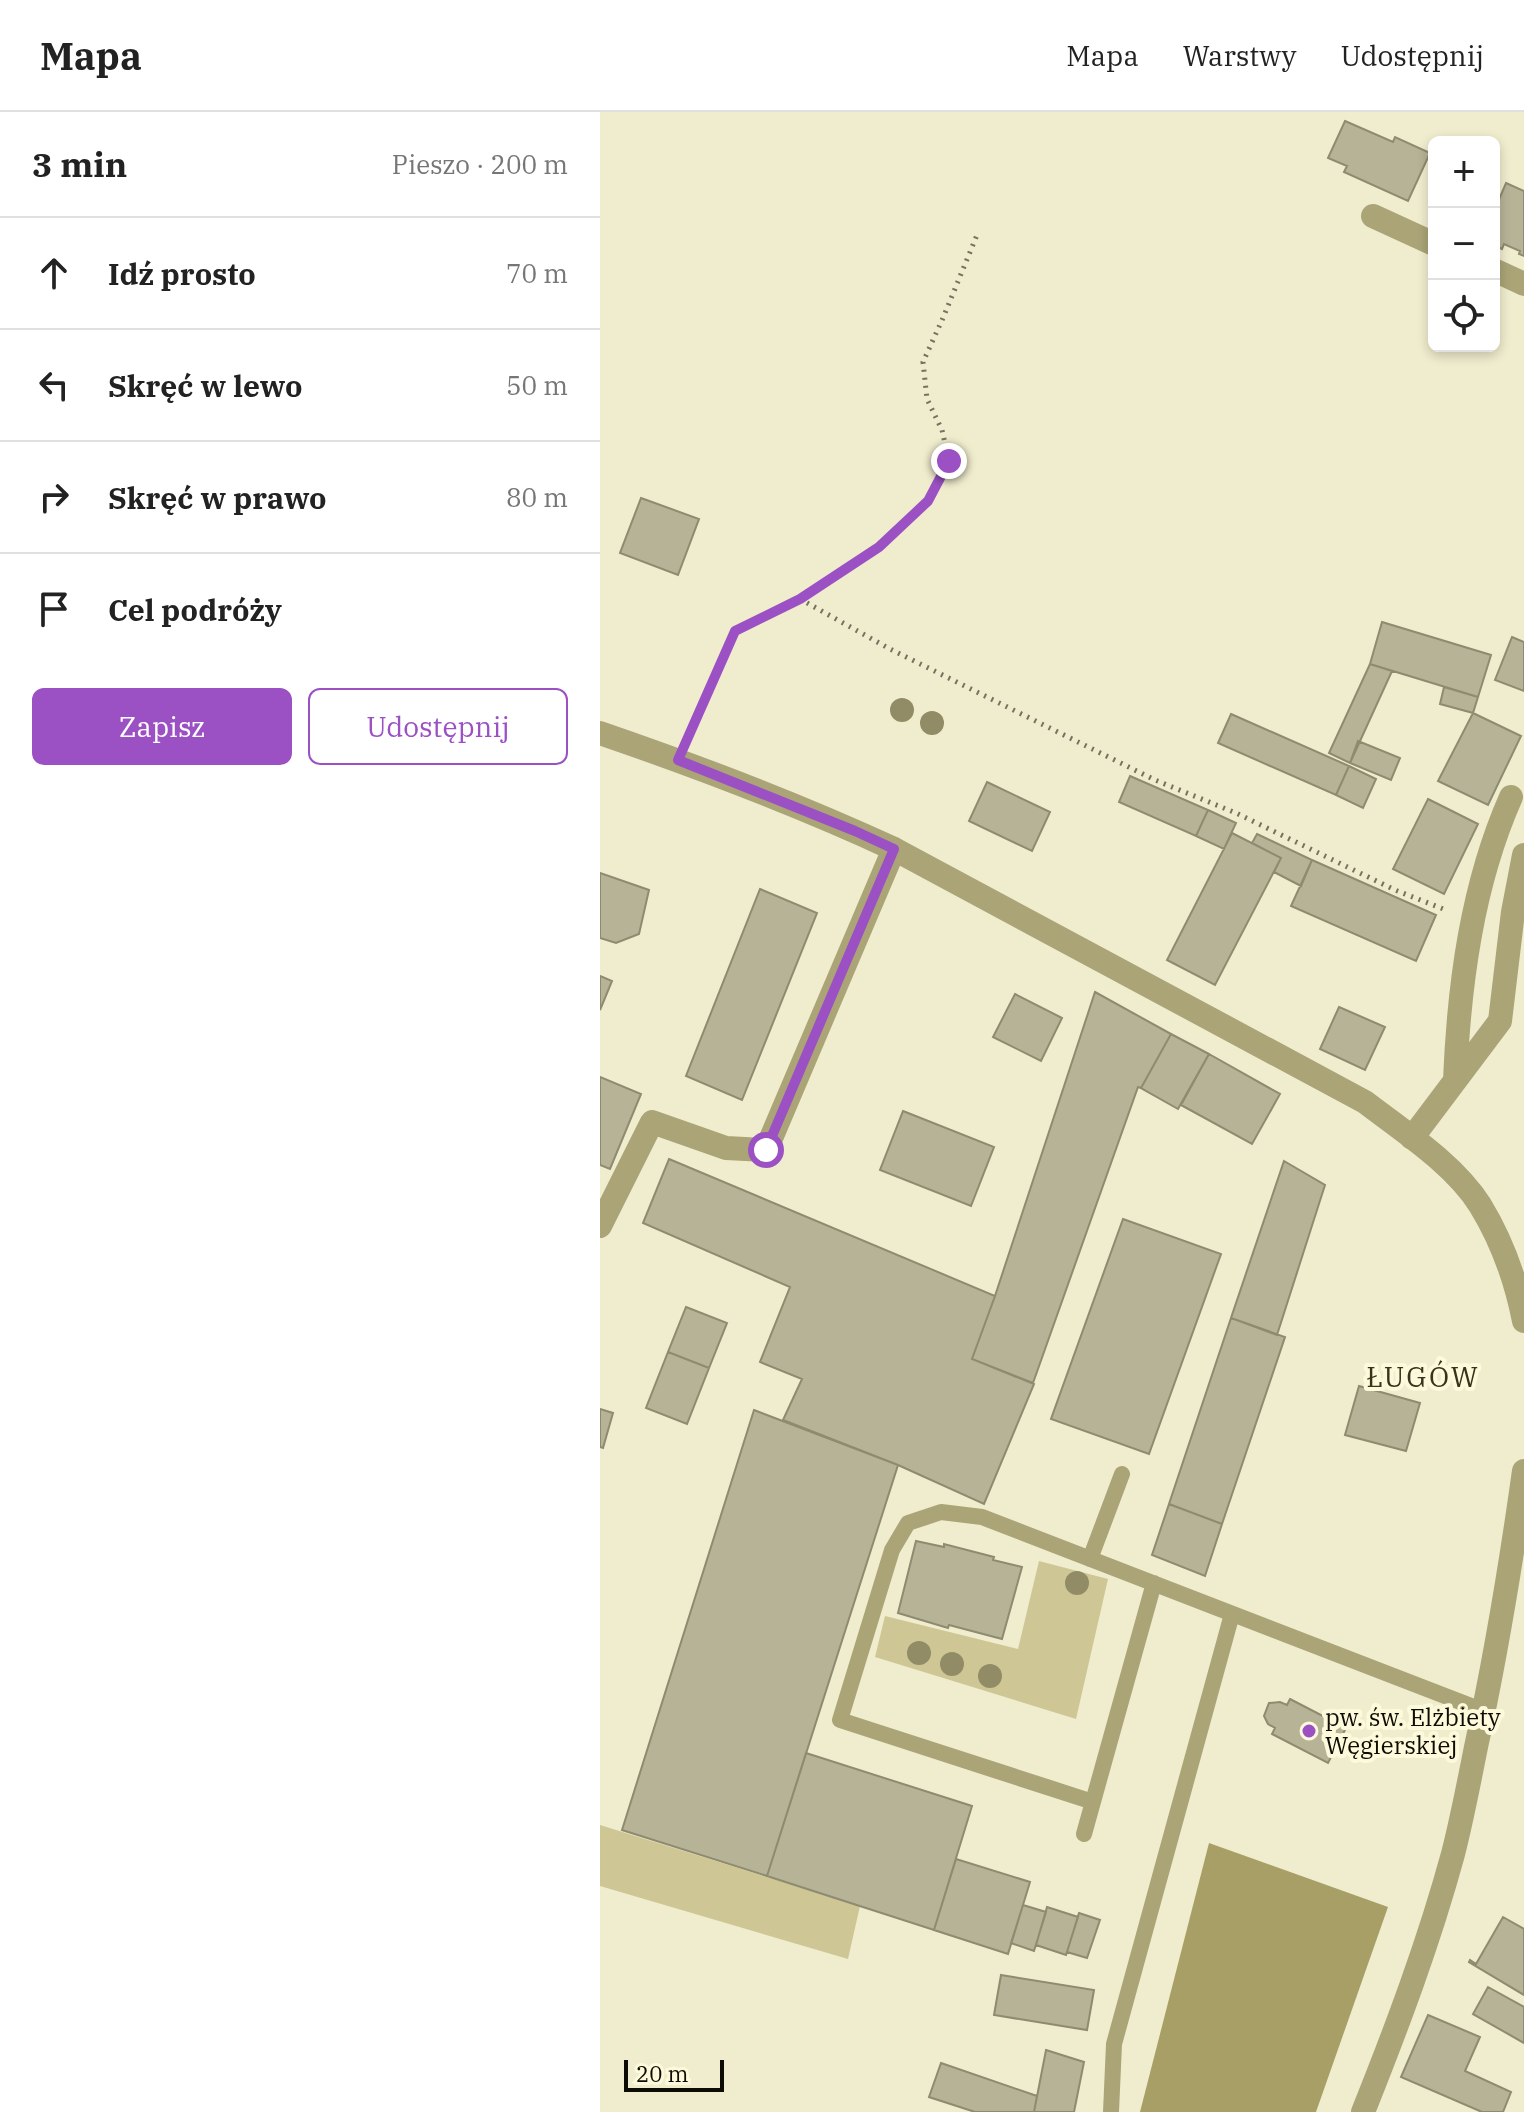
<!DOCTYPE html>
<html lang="pl">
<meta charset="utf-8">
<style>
:root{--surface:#fff;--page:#f2f2f2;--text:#222;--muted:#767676;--line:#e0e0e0;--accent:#9b51c4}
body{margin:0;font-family:"IBM Plex Serif",serif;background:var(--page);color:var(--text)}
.controls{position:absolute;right:24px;top:24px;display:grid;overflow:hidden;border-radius:12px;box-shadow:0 4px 12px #0003}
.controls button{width:72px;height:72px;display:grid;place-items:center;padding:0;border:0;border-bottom:2px solid var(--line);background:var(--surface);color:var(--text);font:40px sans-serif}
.scale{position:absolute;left:24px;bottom:20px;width:100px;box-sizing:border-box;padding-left:8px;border:4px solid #0d0c04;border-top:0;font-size:22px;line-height:28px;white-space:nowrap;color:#0d0c04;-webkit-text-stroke:6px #fdf9db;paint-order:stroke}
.stop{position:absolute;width:24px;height:24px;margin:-18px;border:6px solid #9b51c4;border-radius:50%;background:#fff}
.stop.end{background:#9b51c4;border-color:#fff;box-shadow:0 2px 8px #0008}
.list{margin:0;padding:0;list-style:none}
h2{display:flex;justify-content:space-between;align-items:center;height:104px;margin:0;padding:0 32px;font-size:34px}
h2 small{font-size:26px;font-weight:400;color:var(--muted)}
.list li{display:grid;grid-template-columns:52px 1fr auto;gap:24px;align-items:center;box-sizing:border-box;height:112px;padding:0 32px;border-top:2px solid var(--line)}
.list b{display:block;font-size:30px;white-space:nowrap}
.list em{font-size:26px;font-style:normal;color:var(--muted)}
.actions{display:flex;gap:16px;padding:24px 32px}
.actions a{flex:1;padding:18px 0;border:2px solid var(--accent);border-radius:12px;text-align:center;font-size:28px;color:var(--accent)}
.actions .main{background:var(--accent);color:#fff}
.icon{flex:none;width:44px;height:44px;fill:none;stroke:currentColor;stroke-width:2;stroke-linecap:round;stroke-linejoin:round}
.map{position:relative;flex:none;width:924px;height:2000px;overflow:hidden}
header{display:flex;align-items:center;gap:48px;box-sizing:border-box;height:112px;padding:0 40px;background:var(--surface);border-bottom:2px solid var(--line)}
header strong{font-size:38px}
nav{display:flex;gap:44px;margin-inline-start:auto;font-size:28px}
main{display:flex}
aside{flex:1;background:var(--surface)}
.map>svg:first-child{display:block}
.green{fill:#cec795}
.water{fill:#a79f66}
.building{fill:#b7b397;stroke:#8f8b70;stroke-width:2}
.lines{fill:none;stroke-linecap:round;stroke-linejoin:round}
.path{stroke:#757360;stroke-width:5;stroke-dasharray:2 6;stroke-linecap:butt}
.service{stroke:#aaa477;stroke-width:16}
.minor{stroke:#aaa477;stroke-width:24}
.tertiary{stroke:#aaa477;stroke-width:24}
.tree{fill:#918c65}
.route{stroke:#9b51c4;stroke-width:10}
.poi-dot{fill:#9b51c4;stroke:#fdf9db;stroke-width:3}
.labels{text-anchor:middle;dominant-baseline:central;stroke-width:8;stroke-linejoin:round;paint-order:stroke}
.poi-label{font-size:24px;fill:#0d0c04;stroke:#fdf9db;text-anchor:start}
.quarter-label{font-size:28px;letter-spacing:2px;fill:#37341c;stroke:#fdf9db}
</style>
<header>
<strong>Mapa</strong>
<nav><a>Mapa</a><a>Warstwy</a><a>Udostępnij</a></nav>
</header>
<main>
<aside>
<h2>3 min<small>Pieszo · 200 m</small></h2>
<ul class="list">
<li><svg class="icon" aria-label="ahead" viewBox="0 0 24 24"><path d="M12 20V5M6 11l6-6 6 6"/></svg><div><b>Idź prosto</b></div><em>70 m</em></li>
<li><svg class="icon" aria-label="left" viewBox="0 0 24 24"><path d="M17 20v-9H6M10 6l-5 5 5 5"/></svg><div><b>Skręć w lewo</b></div><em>50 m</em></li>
<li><svg class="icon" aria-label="right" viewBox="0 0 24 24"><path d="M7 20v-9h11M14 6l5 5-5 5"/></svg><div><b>Skręć w prawo</b></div><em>80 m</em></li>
<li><svg class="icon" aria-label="arrive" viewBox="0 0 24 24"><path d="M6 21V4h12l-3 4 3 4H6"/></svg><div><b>Cel podróży</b></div></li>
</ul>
<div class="actions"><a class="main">Zapisz</a><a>Udostępnij</a></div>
</aside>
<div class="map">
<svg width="924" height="2000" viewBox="0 0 924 2000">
<rect width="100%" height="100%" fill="#f0ecce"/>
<path class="green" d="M439 1449 508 1467 476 1607 275 1545 285 1504 418 1537Z
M0 1713 260 1794 248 1847 0 1774Z"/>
<path class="water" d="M609 1731 788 1795 716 2000H540Z"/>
<path class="building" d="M745 9 793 30 795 25 830 41 808 89 744 60 747 54 728 46Z
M906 71 924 79V144L919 142 920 139 904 132 902 137 894 133V99Z
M41 386 99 407 78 463 20 441Z
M782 510 891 543 878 585 770 552Z
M912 525 924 530V579L895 568Z
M770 552 792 559 750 651 729 641Z
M844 575 878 585 873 601 840 592Z
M873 601 921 624 888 693 838 669Z
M631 602 749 654 736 683 618 631Z
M758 629 800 646 791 668 750 651Z
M749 654 776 667 763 696 736 683Z
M530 664 608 698 596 724 519 690Z
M387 670 450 700 432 739 369 709Z
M828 687 878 712 844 782 793 757Z
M608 698 636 711 624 737 596 724Z
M632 721 681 746 615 873 567 848Z
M657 722 712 748 701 774 674 760 681 746 652 731Z
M712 748 836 803 816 849 691 794Z
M0 761 49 778 39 822 16 831 0 826Z
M160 777 217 801 142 988 86 964Z
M0 864 12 869 0 898Z
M495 880 571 922 541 976 538 975 433 1271 372 1247 395 1184Z
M415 882 462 906 441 949 393 925Z
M739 895 785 915 765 958 720 937Z
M571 922 609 942 578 997 541 976Z
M609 942 680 982 652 1032 581 993Z
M0 965 41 982 10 1057 0 1053Z
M303 999 394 1035 371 1094 280 1058Z
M69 1047 395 1184 372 1247 434 1272 384 1392 298 1353 183 1308 202 1267 160 1250 190 1175 43 1111Z
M684 1049 725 1073 677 1223 631 1206Z
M523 1107 621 1142 549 1342 451 1307Z
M86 1195 127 1211 109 1256 68 1240Z
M631 1206 685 1225 622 1412 569 1392Z
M68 1240 109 1256 87 1312 46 1296Z
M759 1274 820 1291 806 1339 745 1323Z
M0 1297 13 1301 3 1336 0 1335Z
M154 1298 298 1353 167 1764 22 1718Z
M569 1392 622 1412 605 1464 552 1443Z
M316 1429 344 1435V1432L394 1445 393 1448 422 1455 402 1527 349 1513 348 1516 298 1501Z
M690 1587 746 1616 728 1651 672 1622 675 1616 668 1612 664 1604 669 1591 680 1590 687 1593Z
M206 1641 372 1694 334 1818 167 1764Z
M356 1747 430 1770 408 1842 334 1818Z
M423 1793 446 1800 434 1839 411 1831Z
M447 1795 478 1805 466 1843 436 1833Z
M479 1801 500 1808 487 1846 467 1840Z
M903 1805 924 1817V1883L869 1850 870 1848 876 1852Z
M401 1863 494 1878 487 1918 394 1903Z
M888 1875 924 1895V1931L873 1902Z
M828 1903 880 1925 865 1959 911 1980 903 2000H882L801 1965Z
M446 1938 484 1950 474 2000H434Z
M341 1951 437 1984 434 2000H375L329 1985Z"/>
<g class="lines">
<path class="path" d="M200 487 290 537 555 668 636 701 795 778 846 798
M88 624 135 519 200 487 279 435 328 389 349 349 342 318 327 287 323 250 343 206 377 123"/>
<path class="service" d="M490 1447 522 1362
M493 1690 240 1608 292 1438 308 1411 341 1400 382 1405 884 1599
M484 1722 554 1471
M511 2000 514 1932 632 1502"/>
<path class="minor" d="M773 104 834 132
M894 158 924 172
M855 968C859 872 872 773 911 685
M812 1026 900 909 913 800 924 743
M0 1114 52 1010 126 1036 166 1038 294 737"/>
<path class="tertiary" d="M0 621C99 655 199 693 294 737L765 990C803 1019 854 1052 880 1093 902 1129 916 1168 924 1209
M763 2000C797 1915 829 1830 853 1742 862 1707 869 1670 876 1635 896 1543 911 1452 924 1359"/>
</g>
<g class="tree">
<circle cx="302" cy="598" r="12"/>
<circle cx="332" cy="611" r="12"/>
<circle cx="477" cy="1471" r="12"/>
<circle cx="319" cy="1541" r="12"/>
<circle cx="352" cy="1552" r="12"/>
<circle cx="390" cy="1564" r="12"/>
</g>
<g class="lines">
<path class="route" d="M166 1038 294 737 255 719 78 648 135 519 200 487 279 435 328 389 349 349"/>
</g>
<circle class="poi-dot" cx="709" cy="1619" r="8"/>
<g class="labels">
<g class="poi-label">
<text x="725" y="1605">pw. św. Elżbiety<tspan x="725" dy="28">Węgierskiej</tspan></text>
</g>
<g class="quarter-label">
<text x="823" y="1264">ŁUGÓW</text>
</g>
</g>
</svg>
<div class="controls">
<button>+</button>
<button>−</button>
<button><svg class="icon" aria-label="locate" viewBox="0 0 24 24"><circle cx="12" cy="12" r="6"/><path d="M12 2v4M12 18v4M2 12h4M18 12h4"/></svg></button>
</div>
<div class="scale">20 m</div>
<div class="stop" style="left:166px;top:1038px"></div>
<div class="stop end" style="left:349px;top:349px"></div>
</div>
</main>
